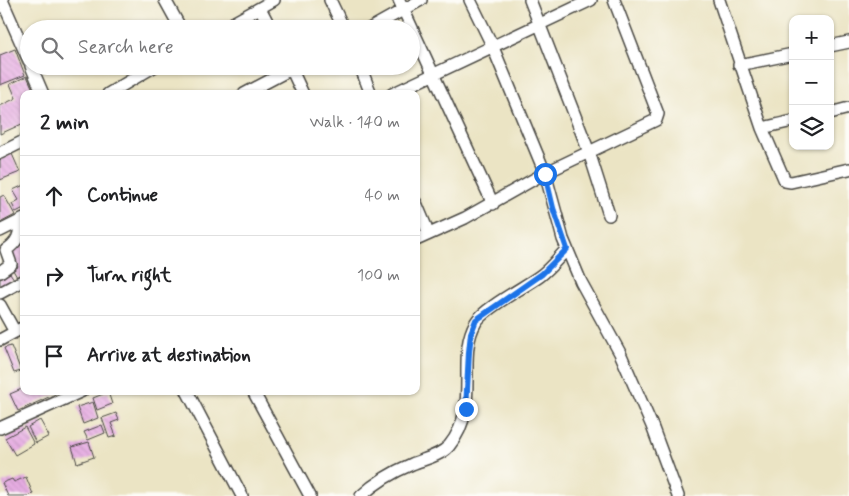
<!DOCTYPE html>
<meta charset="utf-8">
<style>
:root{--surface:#fff;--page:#f2f2f2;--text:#202124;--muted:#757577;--line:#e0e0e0}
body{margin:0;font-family:Mynerve,sans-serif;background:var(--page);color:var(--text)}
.controls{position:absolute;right:15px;top:15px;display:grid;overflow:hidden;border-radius:10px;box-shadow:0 1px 4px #0004}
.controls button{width:45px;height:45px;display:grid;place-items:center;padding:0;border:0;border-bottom:1px solid var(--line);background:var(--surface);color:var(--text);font:25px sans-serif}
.stop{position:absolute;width:15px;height:15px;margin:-11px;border:4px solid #1a73e8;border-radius:50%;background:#fff}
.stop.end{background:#1a73e8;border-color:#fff;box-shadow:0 1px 5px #0008}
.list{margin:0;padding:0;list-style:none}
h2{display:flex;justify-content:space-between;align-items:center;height:65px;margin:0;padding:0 20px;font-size:21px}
h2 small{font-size:16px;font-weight:400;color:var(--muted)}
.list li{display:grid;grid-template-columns:32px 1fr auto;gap:15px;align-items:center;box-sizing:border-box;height:80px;padding:0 20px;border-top:1px solid var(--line)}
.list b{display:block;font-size:19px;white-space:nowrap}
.list em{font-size:16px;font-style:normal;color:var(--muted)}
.icon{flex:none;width:28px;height:28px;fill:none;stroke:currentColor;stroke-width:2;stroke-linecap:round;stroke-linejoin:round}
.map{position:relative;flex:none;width:849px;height:496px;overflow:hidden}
.search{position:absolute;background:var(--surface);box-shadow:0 1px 4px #0004;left:20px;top:20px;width:400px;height:55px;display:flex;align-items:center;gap:12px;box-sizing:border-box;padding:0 18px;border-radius:28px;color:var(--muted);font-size:19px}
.panel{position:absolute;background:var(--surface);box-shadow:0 1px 4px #0004;left:20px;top:90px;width:400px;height:305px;border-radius:10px}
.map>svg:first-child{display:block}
.building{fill:url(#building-back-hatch)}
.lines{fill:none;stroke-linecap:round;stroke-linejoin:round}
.minor-casing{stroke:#484742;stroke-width:14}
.minor{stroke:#fff;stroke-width:11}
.route{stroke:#1a73e8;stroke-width:6}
</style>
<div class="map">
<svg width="849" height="496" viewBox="0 0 849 496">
<defs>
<pattern id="building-back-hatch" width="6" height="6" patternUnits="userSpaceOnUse" patternTransform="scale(1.25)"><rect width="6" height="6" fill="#e6ace2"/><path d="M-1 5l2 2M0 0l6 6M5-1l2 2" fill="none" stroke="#c594c2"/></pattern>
</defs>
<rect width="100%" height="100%" fill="#fdfcf7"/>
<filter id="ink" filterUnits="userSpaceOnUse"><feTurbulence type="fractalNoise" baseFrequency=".02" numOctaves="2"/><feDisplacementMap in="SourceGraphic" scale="10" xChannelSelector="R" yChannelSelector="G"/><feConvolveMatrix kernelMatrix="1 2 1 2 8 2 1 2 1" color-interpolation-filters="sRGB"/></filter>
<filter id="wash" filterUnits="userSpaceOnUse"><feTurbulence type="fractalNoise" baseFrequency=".0096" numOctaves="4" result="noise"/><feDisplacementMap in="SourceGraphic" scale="20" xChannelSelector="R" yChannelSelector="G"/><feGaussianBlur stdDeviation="1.12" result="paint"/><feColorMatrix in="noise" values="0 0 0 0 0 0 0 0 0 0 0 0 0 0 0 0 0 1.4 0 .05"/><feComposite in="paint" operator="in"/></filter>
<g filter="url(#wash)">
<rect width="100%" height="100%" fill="#ebe4c4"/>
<g id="blocks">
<path class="building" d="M15 49 25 75 0 85V55Z
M27 76 35 94H24V123L0 134V106L16 98 10 84Z
M12 154 20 172 0 180V159Z
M24 185V208L16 212 12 204 19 200 13 190Z
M4 195 15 215 0 223V197Z
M22 244 24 248V276L18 279 13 270 18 267 9 252Z
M10 273 14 279 0 287V279Z
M11 346 21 371 14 373 4 348Z
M24 388V391H62L18 411 10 394Z
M108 392 112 404 97 410 93 398Z
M93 402 98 418 83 424 77 407Z
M116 413 119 420 111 423 116 436 109 438 102 418Z
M40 420 49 436 36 443 28 427Z
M102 425 105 433 88 440 84 432Z
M25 427 34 444 15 455 5 438Z
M89 442 94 457 77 463 72 447Z
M26 477 33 494 27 496H8L2 483 12 479 14 482Z"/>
</g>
</g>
<g filter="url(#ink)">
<use href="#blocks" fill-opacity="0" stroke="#484742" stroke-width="1"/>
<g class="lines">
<defs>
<path id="minor" d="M2 0 29 61
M165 0 181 29
M330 0 344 29
M399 0 493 204
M470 0 492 45 545 173 563 239 581 282 620 353 652 426 678 496
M530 0 589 152 609 215
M719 0 762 128 785 181 791 182 849 169
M260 8 271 29
M222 29 274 0
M369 29 421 0
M830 46 849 42
M739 65 793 54
M31 66 43 94
M290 66 303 94
M360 66 371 94
M108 94 155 66
M244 94 297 66
M392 94 591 0
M830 113 849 108
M762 128 793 121
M0 153 24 141
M416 203 429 234
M0 231 24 219
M416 240 465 218 545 173 656 120 658 114 614 0
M0 272 11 264 6 250C18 242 20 235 20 221
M0 293 24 280
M0 305 15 332
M0 340 24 327
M187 391 242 496
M253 391 310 496
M0 428 82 391
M361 496C376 482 393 472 412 464 424 459 440 456 449 446 482 406 455 357 476 322 484 308 525 287 540 276 550 269 558 258 567 249"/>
</defs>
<use href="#minor" class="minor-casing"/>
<use href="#minor" class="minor"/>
</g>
</g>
<g class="lines" filter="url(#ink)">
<path class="route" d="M466 409 469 352 471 333 476 320 542 274 567 249 553 208 545 174"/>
</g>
</svg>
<div class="controls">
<button>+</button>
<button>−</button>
<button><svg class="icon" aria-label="layers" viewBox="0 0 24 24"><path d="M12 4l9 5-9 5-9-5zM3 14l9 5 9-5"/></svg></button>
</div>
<div class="stop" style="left:545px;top:174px"></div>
<div class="stop end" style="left:466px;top:409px"></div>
<div class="search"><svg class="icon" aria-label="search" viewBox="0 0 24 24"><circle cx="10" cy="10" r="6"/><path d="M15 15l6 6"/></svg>Search here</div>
<section class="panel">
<h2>2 min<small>Walk · 140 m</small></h2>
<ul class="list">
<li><svg class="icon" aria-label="ahead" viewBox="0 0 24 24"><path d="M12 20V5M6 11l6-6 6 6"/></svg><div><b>Continue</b></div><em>40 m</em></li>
<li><svg class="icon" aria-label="right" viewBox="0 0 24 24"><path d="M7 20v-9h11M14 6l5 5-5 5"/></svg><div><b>Turn right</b></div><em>100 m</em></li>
<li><svg class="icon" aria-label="arrive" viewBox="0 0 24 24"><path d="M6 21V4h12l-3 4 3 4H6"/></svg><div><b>Arrive at destination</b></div></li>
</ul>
</section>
</div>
